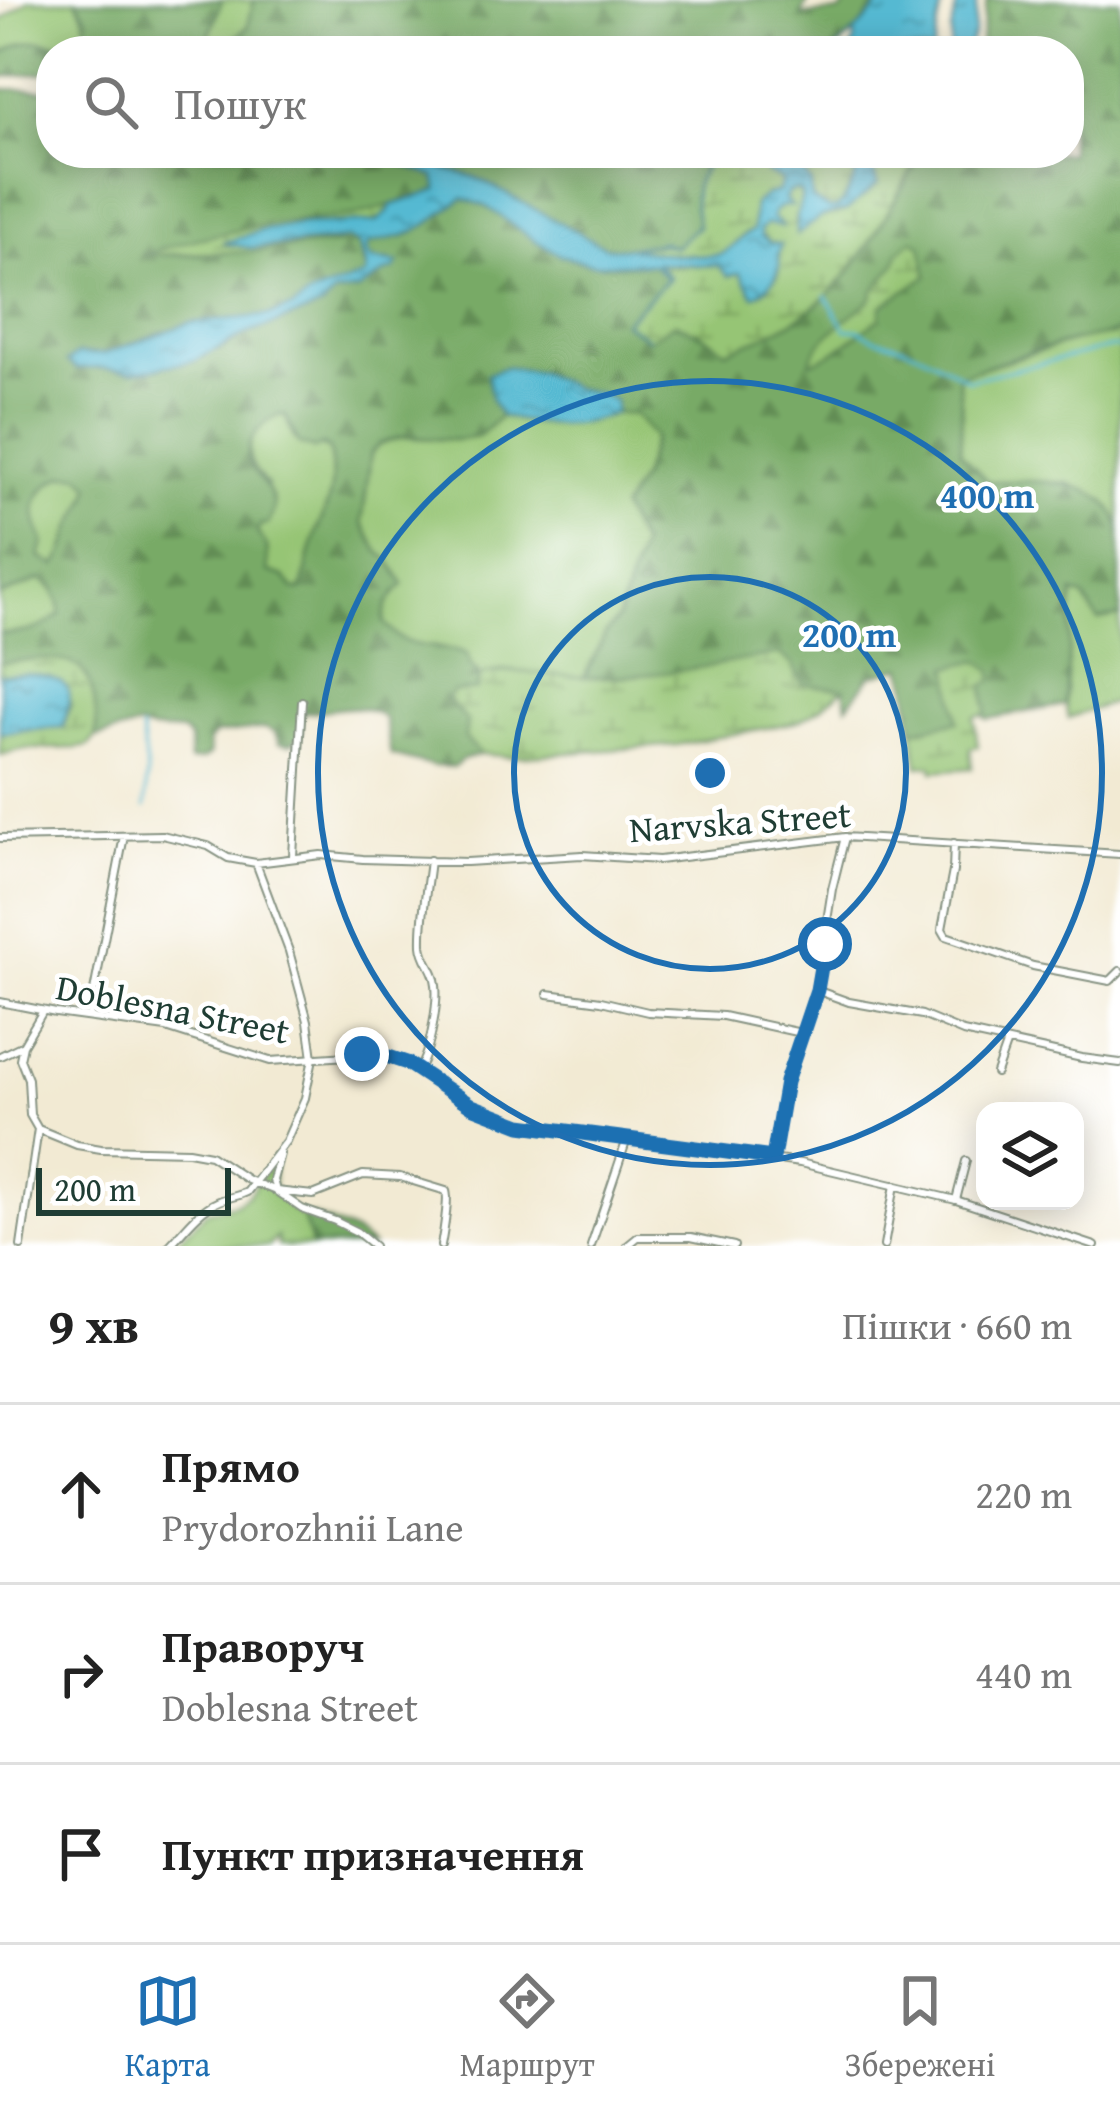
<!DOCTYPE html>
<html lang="uk">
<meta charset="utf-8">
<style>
:root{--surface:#fff;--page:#f6f6f6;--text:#222;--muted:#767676;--line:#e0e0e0;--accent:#1f6fb2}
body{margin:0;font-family:"Gentium Book Plus",serif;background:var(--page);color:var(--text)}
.controls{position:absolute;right:36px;bottom:36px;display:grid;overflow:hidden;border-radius:24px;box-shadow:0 6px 30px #0003}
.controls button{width:108px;height:108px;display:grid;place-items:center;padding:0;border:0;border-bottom:3px solid var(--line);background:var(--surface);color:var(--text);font:60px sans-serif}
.scale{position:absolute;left:36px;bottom:30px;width:195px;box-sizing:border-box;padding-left:12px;border:6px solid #1f3d34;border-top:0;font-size:33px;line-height:42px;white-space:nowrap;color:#1f3d34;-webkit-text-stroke:9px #fff;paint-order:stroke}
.stop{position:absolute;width:36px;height:36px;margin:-27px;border:9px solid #1f6fb2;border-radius:50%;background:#fff}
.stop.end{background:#1f6fb2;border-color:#fff;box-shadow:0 3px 12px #0008}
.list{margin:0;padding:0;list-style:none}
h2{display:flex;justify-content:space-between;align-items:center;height:156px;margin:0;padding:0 48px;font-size:51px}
h2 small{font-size:39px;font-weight:400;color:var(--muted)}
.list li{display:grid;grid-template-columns:78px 1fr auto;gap:36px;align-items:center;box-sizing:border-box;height:180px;padding:0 48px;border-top:3px solid var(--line)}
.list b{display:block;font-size:45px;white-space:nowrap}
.list p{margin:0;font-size:39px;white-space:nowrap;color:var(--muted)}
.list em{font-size:39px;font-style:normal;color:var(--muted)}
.icon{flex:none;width:66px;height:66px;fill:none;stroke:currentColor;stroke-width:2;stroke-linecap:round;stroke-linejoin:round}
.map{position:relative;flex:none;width:1120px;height:1246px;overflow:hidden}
.search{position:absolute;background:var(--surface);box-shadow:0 6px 30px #0003;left:36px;right:36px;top:36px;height:132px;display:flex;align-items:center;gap:30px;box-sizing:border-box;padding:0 42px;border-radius:48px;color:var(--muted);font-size:45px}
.sheet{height:696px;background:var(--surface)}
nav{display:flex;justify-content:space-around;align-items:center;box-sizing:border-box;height:168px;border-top:3px solid var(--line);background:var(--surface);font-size:33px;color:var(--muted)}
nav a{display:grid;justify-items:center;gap:6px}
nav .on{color:var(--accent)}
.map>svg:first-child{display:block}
.grass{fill:#96c574;stroke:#5a8154;stroke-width:3}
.forest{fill:url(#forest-firs);stroke:#4c744d;stroke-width:3;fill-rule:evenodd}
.wetland{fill:url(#wetland-marsh);stroke:#5a8154;stroke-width:3}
.water{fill:url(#water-ripples);stroke:#3a7b83;stroke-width:3}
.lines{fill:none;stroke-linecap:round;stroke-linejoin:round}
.stream{stroke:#54b9d2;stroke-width:3}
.minor-casing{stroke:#889484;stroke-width:10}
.tertiary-casing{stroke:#889484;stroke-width:10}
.minor{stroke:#fff;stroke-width:6}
.tertiary{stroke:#fff;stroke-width:6}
.route{stroke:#1f6fb2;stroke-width:15}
.ring{fill:none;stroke:#1f6fb2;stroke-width:6}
.labels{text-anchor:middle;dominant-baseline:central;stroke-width:9;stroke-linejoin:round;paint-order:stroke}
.street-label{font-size:36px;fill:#1f3d34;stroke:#fff}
.centre{fill:#1f6fb2;stroke:#fff;stroke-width:6}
.ring-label{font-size:36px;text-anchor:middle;font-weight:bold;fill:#1f6fb2;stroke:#fff;stroke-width:9;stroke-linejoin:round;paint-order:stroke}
</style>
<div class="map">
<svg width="1120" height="1246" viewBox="0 0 1120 1246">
<defs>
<pattern id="forest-firs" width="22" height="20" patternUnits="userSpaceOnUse" patternTransform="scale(3)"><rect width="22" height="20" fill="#78aa66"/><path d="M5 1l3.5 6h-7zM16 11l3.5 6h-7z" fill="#628c55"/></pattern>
<pattern id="wetland-marsh" width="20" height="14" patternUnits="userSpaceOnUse" patternTransform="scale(3)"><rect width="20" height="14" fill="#96c574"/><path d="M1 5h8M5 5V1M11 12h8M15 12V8" fill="none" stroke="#7aa160"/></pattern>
<pattern id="water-ripples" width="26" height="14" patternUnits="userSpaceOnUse" patternTransform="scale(3)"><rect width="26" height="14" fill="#54b9d2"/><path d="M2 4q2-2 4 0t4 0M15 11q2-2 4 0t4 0" fill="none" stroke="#4598ab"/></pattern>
</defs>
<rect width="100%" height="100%" fill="#fff"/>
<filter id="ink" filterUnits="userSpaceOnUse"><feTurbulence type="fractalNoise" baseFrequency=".00833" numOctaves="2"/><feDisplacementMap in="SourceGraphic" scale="24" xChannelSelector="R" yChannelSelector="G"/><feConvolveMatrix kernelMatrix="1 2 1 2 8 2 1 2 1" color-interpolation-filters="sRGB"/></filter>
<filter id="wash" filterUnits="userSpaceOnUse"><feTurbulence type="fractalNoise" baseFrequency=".004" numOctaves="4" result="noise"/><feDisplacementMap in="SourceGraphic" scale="48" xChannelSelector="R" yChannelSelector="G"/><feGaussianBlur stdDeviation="2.7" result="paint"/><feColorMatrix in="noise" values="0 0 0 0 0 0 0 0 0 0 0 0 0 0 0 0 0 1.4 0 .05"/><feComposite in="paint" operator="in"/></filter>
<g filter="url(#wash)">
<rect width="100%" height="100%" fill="#f2ead3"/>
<path class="grass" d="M29 0H76C89 24 95 29 70 45 39 41 27 39 0 55V21Z
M222 0H254L248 27 220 51H207V42Z
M1120 330V528L1105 501 1068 483 987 482 960 452 962 413 958 375 1088 337 1113 335Z
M615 413 634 414 654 437 642 476 621 509 641 545 618 618 606 633 584 678 503 670 480 675 470 665 467 654C446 644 417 650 398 637 392 633 389 627 384 622V610L389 599 379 553 362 522 371 453 379 445 403 437 456 440 486 428 501 416C540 426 578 430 615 413Z
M279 415H285L294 438 329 449C339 501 322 507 310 553 307 566 306 578 301 591L294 590 268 572 267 547 257 533 267 484C239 458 244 430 279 415Z
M64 475H80L91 486C88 503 80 511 73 526 67 541 66 555 55 566L40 557C33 521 25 495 64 475Z
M41 579C54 587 60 599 60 614 45 630 21 634 0 634V596Z
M1073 592 1084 598 1098 619 1120 616V705L1117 701 1068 718 1065 705Z
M270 1165 274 1166 273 1193 303 1217 312 1246H278L277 1237 269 1246H172L207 1211 237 1203 249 1194Z"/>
<path class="forest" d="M76 0H222L207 42V51H51V72L0 77V55C12 48 22 41 37 41 46 41 57 46 66 45 98 41 86 18 76 0Z
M254 0H809L801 15 840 12 850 0H883L868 19 835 51H220L248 27Z
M987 0H1120V330C1107 337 1088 338 1073 341 1034 351 995 362 958 376L962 413 960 452 987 481C1030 482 1108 473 1120 529 1120 548 1120 594 1120 616L1098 620 1084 598 1073 593 1065 705 987 719 983 716 987 713 984 686 993 671 958 721 913 730 907 682 902 667 871 676 847 706 844 689 802 684 792 664 779 654 673 673 584 678 606 633 618 618 641 545 621 509 642 476 654 437 634 414 615 413V401L602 394 574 388 541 373 506 367 492 401 501 416 478 437 456 440 400 437 379 444 371 453 362 522 379 552 389 559 404 584C392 596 384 604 384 622 389 627 392 633 398 637 417 650 446 644 467 654L470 665 480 675 477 690 453 692 447 699 467 721 465 738 481 754 462 760 454 767 432 766 391 755 384 718C361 699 331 712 303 713L300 738 290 744 279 743 275 733 265 728 215 734 208 742 210 754 202 760 190 761V739L183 732 150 730 139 727 95 738 97 728 72 663 41 659 0 663V634C21 634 45 630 60 614 60 599 54 587 41 579L0 596V89L51 90V153H372L435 177 439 191 353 216 268 224 147 254C218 259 288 243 359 244 358 254 366 264 366 276L309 296 293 308 271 315 161 332 104 354H77L76 369 102 368 134 372 223 348 246 334 322 307 334 294 359 290 388 261 377 262 370 259 366 247 370 242 407 235 429 223 463 198C472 202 481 204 489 208 525 226 545 254 587 263 608 267 631 264 653 264L668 279 624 322C675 322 685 321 727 351 754 340 781 330 805 314 860 276 889 209 922 153H1069V51H979ZM279 415H285L299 444 314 449 322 445 329 449C339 501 322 507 310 553 307 566 306 578 301 590L294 589 284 577 268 572 267 547 257 532 260 525 268 524C283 498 266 490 254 471 238 447 258 424 279 415ZM64 475H80L91 486C88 503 80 511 73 526 67 540 66 554 56 566L40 557 44 542C29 511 31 491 64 475Z
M407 153H719C693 176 690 193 698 225L675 247C651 239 631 252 605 247L475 177 441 168Z
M312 1215 357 1234 371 1246H312L303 1217Z"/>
<path class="wetland" d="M719 153H768L770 165 783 180 778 192 767 195 754 204 753 230C738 236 734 248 723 253 709 260 644 250 623 250L661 242 675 247 698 226C690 194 693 176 719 153Z
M808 153H822L828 157 838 153H857C861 171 849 193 838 208L829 209 812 199 811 183 799 168 804 156Z
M882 153H921C888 209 859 276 804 314 781 330 753 340 727 351L702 334 675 323 649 339 624 323 669 278 655 263 719 266 739 273 761 293 778 275 780 244 771 243 761 236 760 230 772 219 774 211 782 206 788 191 799 190 802 196 797 234 820 217 839 214 877 184 873 171Z
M392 205 387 213 376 222 301 224 262 230 225 243 250 248 348 239 359 244 334 243 252 252 141 255 197 239 268 224 353 216Z
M912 240 921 245 927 276 882 306 880 318C861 331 830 360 810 362 822 331 850 320 872 298L873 292 896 263 899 252Z
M779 654 792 664 802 684 844 689 818 710 797 722 677 745 513 757 481 754 465 738 467 721 447 699 453 692 477 690 480 675C515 667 548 676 583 677 649 679 714 665 779 654Z
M41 659C53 660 70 659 80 669 95 683 98 719 95 738L88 746 77 748 24 749 0 755V733L63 727 71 704 51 677 0 675V663Z
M979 660 993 671V680L984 686 987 713 974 717 978 746 970 748 972 768 933 771 932 765 918 766 913 730 958 721 949 667Z"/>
<path class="water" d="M883 0H943L933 51H849L855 41V33L835 51 868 19Z
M958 0H977L974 34 967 51H950L951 30Z
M365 153H407L441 168 475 177 605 247C631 252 651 239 675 247L698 226C691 193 692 176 719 153 693 176 690 193 698 225L675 247 661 242 631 249C649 251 706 260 721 254 734 249 740 236 753 230L754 204 767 195 778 192 782 180 766 173 770 165 768 153H808L804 156 799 168 811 183 812 199 829 209 838 208C849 193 861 171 857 153H882L873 171 878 184 847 210 820 217 797 235V216L802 196 798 190 788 192 785 200 792 206H782L774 211 772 218 784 227 767 224 760 230 761 236 771 243 781 244 778 255C784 272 770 288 754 296L740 273 728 276 719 266 657 263 670 278 624 322 649 339 624 323 667 279 653 264H592L563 256 536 241 486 206 463 198 429 223 406 235 370 243 366 248 370 259 398 263 395 269 386 272 359 290 334 294 322 307 246 334 194 361 134 372 102 368 76 369 67 362 77 354H104L189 323 271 315 293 308 309 296 365 276 366 266 359 244 348 239 250 248 223 243 262 230 301 224 376 222 387 213 392 205 438 190 435 177 383 156Z
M506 367 541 373 574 388 602 394 615 401V413C578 430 540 426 501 416L492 401 487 374Z
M28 674C73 679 74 688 63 727L0 733V675Z"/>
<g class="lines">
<path class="stream" d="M826 296 846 330 858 329C875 341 877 338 895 344 921 351 945 366 968 380L1114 347 1119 348
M141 730 147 773 145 808"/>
</g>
</g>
<g filter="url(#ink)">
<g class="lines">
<defs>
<path id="minor" d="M0 838 162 835 208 846 228 858 256 863 321 855 363 859 467 862 582 855 659 860 845 837 1120 854
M954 843 953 871 942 929 946 936 1033 966 1110 981 1120 971
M293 856 302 701
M816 990 849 1002 922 1015 963 1032 1082 1058 1120 1063
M548 994 601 1001 648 1012 723 1016 801 1033
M89 1017 124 836
M23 1045 20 1059 28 1079 30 1115 38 1129 77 1145 101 1149 188 1151 210 1155 248 1180 276 1191 302 1209 335 1221 357 1232 374 1246
M0 1056 23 1045 43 1011
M418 1070C430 1054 440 998 435 979 432 966 423 959 422 945 421 917 427 888 430 860
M996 1073 1007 1042
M280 1154 273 1180 276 1191 313 1195 363 1175 400 1177 446 1191C449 1199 443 1235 441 1246
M774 1158 786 1082 816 990 832 889 845 837
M956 1200 966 1161
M21 1246 38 1129
M169 1246C183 1232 198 1210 217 1202 227 1197 237 1197 247 1192L286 1141 305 1098 313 1058 308 1021 289 951 256 863
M591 1246 627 1139
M627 1246 638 1237H691L734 1246
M884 1246 895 1185"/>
<path id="tertiary" d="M0 1002 56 1013 166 1028 270 1061 380 1054 407 1063 472 1107 521 1125 800 1163 956 1200 1095 1246"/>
</defs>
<use href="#minor" class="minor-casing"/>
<use href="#tertiary" class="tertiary-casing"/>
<use href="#minor" class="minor"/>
<use href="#tertiary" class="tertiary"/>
</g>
</g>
<g class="lines" filter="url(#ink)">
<path class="route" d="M362 1054H380L407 1063 472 1106 521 1125 773 1158 786 1082 817 990 825 944"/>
</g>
<g class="ring">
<circle cx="710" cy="773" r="196"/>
<circle cx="710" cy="773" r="392"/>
</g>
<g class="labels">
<g class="street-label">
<text transform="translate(740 821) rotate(-4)">Narvska Street</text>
<text transform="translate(173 1008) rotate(11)">Doblesna Street</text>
</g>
</g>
<circle cx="710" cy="773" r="18" class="centre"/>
<g class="ring-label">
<text x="987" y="508">400 m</text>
<text x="849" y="647">200 m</text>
</g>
</svg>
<div class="controls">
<button><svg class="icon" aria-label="layers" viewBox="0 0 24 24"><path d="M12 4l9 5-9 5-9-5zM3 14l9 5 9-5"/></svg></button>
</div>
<div class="scale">200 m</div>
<div class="stop" style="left:825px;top:944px"></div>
<div class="stop end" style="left:362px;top:1054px"></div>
<div class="search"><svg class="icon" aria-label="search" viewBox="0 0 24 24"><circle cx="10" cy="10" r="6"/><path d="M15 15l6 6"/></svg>Пошук</div>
</div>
<section class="sheet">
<h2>9 хв<small>Пішки · 660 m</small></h2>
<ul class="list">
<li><svg class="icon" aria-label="ahead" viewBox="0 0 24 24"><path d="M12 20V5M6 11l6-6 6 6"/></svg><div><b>Прямо</b><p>Prydorozhnii Lane</p></div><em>220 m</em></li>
<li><svg class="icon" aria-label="right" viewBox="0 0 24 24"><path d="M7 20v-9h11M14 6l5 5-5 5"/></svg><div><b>Праворуч</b><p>Doblesna Street</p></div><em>440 m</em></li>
<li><svg class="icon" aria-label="arrive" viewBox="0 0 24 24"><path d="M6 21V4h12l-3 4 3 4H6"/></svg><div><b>Пункт призначення</b></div></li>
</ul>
</section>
<nav>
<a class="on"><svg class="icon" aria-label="map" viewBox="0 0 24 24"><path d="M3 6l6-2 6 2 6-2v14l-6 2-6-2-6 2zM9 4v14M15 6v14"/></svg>Карта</a>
<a><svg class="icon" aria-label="directions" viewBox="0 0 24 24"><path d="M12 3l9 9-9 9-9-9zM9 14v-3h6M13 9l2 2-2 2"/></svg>Маршрут</a>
<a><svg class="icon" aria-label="saved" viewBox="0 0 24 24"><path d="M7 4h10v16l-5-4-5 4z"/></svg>Збережені</a>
</nav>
